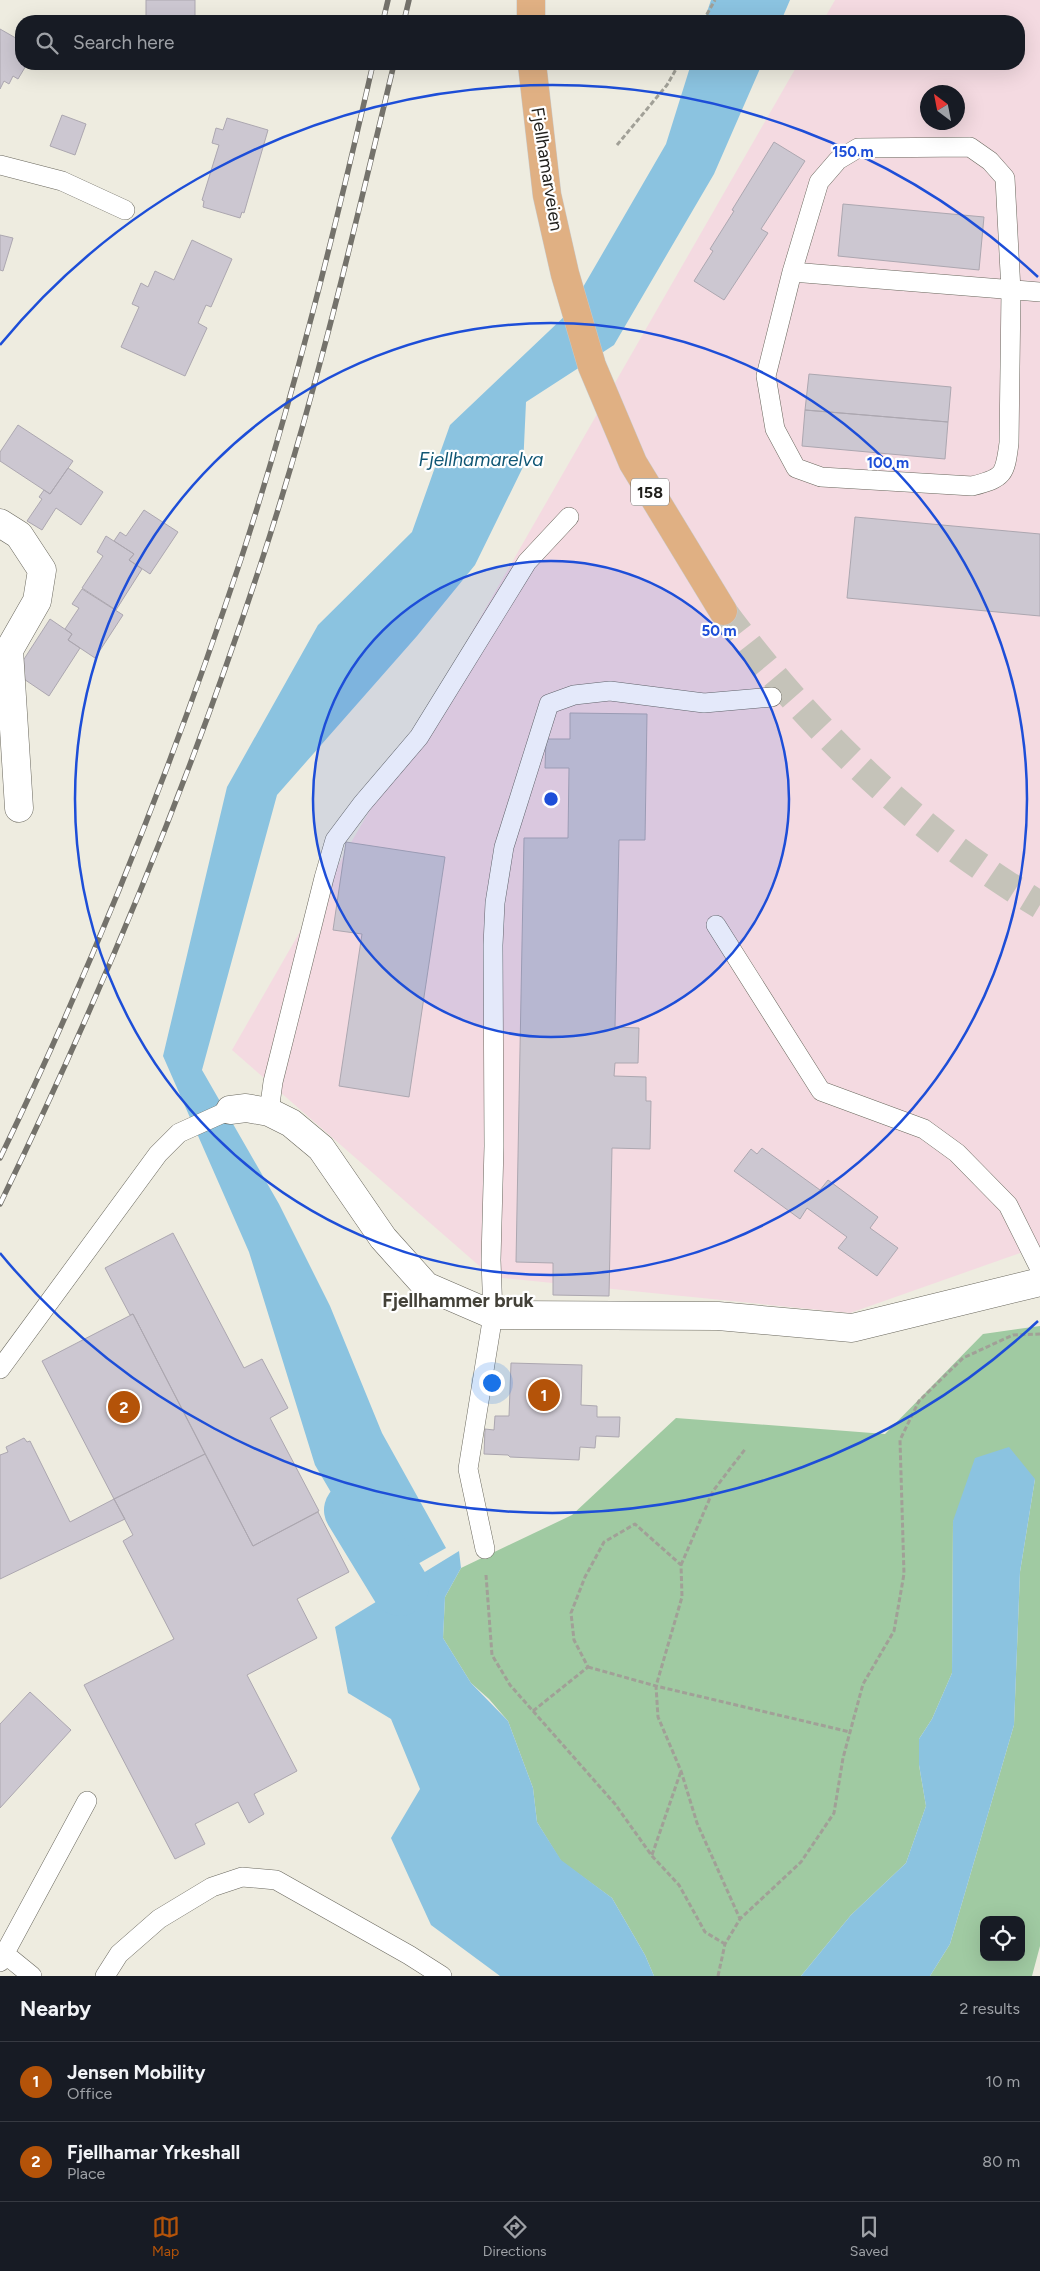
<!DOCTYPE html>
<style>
:root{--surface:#171b24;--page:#242831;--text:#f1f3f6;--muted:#9ea1a6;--line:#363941;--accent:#b45309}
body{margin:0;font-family:Figtree,sans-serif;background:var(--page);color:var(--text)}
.controls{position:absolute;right:15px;bottom:15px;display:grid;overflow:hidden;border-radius:10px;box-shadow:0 5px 20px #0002}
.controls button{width:45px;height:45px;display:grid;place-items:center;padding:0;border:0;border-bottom:1px solid var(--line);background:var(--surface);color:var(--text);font:25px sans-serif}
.compass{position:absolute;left:920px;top:85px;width:45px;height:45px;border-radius:50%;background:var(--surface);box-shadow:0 5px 20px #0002;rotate:328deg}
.you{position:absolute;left:491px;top:1382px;width:18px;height:18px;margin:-12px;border:4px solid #fff;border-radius:50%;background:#1a73e8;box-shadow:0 0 0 8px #1a73e833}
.badge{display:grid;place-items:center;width:32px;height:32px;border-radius:50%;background:var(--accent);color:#fff;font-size:16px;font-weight:700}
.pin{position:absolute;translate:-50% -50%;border:2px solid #fff;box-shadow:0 1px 5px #0006}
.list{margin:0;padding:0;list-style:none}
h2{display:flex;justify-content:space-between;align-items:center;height:65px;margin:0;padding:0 20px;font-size:21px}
h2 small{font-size:16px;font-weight:400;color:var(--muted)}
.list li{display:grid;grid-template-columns:32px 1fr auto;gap:15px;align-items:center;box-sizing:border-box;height:80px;padding:0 20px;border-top:1px solid var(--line)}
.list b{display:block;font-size:19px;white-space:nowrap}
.list p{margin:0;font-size:16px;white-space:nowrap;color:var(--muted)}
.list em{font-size:16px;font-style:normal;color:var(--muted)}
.icon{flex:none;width:28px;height:28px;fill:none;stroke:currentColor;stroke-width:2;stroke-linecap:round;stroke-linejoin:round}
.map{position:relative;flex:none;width:1040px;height:1976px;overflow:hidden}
.search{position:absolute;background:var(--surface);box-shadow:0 5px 20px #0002;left:15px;right:15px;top:15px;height:55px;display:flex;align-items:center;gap:12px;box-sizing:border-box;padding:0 18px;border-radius:20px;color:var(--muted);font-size:19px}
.sheet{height:225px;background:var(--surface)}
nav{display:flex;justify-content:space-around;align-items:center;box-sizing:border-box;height:70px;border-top:1px solid var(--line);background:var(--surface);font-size:14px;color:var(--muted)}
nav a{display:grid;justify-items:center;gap:2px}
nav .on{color:var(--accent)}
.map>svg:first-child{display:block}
.industrial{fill:#f4dae1;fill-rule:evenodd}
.forest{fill:#a0caa2;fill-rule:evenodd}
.water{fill:#8bc3e0}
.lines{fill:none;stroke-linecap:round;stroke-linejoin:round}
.river{stroke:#8bc3e0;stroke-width:58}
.building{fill:#ccc7d1;stroke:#aca7b0}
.primary-tunnel{stroke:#c5c3b9;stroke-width:28;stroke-dasharray:28 14;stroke-linecap:butt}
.lane-casing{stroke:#69675d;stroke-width:20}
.street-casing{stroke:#69675d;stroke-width:29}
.primary-casing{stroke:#c9c9c8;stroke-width:29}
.path{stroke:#a1a097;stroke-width:3;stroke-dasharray:5 2.5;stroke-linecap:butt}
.lane{stroke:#fff;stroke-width:19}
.street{stroke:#fff;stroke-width:28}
.primary{stroke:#e0b083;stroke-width:28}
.rail-casing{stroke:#74726b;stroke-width:5.5}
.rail{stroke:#fff;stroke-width:4;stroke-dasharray:11;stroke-linecap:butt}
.ring{fill:none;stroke:#1d4ed8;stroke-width:2.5}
.labels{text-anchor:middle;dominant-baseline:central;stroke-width:4.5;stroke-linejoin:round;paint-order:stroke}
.shield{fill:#fff;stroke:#63625f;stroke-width:1}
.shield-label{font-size:16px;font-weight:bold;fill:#201f1b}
.street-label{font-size:18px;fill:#201f1b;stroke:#fff}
.water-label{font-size:19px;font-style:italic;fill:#0f5674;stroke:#fff}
.neighbourhood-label{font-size:19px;font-weight:bold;fill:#434138;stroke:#fff}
.centre{fill:#1d4ed8;stroke:#fff;stroke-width:2.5}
.ring-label{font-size:15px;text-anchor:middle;font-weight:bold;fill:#1d4ed8;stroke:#fff;stroke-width:4.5;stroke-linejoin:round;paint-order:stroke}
</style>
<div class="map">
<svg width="1040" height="1976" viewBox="0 0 1040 1976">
<rect width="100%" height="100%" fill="#eeece0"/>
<path class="industrial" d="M835 0H1040V1246L850 1313 492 1277 232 1050 798 64H1019V21H823ZM928 92H958V122H928Z"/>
<path class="forest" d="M1040 1326V1946L1032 1976H930L950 1944 1014 1725 1020 1572 1035 1479 953 1521 952 1673 932 1719 919 1739V1765L926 1806 906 1863 851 1915 801 1976H654L645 1955 612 1898 561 1861 537 1822 533 1788 508 1721 489 1699 471 1683 443 1638 445 1597 461 1568 572 1515 676 1418 885 1434 983 1334ZM984 1920H1021V1957H984Z"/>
<path class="water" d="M711 0H790L781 21H704Z
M691 64H762L714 174 614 345 526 402 523 467 475 565 417 636 277 795 202 1070 279 1204 330 1306 382 1433 446 1548 384 1583 315 1465 249 1252 163 1056 227 787 318 625 412 532 450 425 568 313 666 144Z
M1009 1447 1035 1479 1020 1572 1014 1725 950 1944 930 1976H801L851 1915 906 1863 926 1806 919 1765V1739L932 1719 952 1673 953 1521 975 1458Z
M459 1551 461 1568 445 1597 443 1638 471 1683 508 1721 533 1788 537 1822 561 1860 612 1898 645 1955 654 1976H500L431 1925 391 1838 420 1789 391 1719 348 1693 335 1627Z"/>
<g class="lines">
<path class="river" d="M353 1510 400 1587"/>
</g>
<path class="building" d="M146 0H195V16H209V21H146Z
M0 29 21 41V64H27L18 79 13 76 9 84 4 81 0 89Z
M62 115 86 124 75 155 50 146Z
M227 118 268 130 244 213 242 212 240 218 203 207 204 201 202 200 219 145 212 143 216 128 223 130Z
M774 142 805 161 761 229 768 233 724 300 694 281 713 251 710 249 734 211 732 210Z
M843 204 984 217 979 270 838 256Z
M0 235 13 238 3 271 0 270Z
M192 240 232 259 211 307 206 305 198 323 207 328 185 376 121 347 139 307 132 304 141 283 148 287 155 271 174 280Z
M809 374 951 387 948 422 805 410Z
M805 410 948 422 945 459 802 446Z
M18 425 73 461 50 494 0 461V452Z
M68 468 103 492 81 525 56 508 42 530 27 521 42 499 39 497 44 490 50 494Z
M144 510 178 532 150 574 129 560 134 554 114 541 120 532 126 536Z
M855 517 1040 534V616L847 598Z
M106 536 134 554 129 560 142 569 116 610 82 588 103 556 97 552Z
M82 589 123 615 95 658 68 640 72 634 65 629 79 608 72 604Z
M50 619 72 634 68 640 80 648 49 696 15 673Z
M570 713 647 714 645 840H619L615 1027 639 1028 638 1063H615L614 1076 646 1077V1101H651L650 1149 612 1148 609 1296 553 1295V1263L516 1262 524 838H568L569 768H545L546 739H570Z
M346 842 445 857 409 1097 339 1086 362 934 333 930Z
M762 1148 820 1190 828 1180 878 1217 870 1228 898 1248 877 1276 838 1248 847 1237 807 1208 800 1219 734 1171 751 1149 757 1154Z
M173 1233 244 1368 262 1359 288 1408 270 1418 319 1511 253 1546 133 1314 130 1315 105 1268Z
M133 1314 205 1454 114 1499 42 1361Z
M511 1363 582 1365 581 1405 597 1406V1417H620L619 1437 596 1436 595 1448 580 1447 579 1460 510 1457 508 1455 484 1454 485 1429 494 1430 495 1416H509Z
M24 1438 27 1442 30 1441 70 1522 114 1499 125 1519 0 1579V1455L8 1452 6 1447Z
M205 1454 253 1546 318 1512 349 1572 297 1599 317 1638 247 1675 297 1771 254 1794 264 1814 249 1823 238 1802 195 1824 205 1844 175 1859 84 1685 174 1639 123 1541 133 1535 114 1499Z
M30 1692 71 1730 0 1808V1724Z"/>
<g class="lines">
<path class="primary-tunnel" d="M723 611C809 728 914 830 1040 905"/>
<defs>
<path id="lane" d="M970 147 990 161 1005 178 1011 291 1009 443C1005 475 1004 478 972 486L821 477 796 468 775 429 766 376 792 272 819 182 838 160 858 148Z
M0 165 62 181 125 210
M792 272 1040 292
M716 925 821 1091 924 1129 957 1153 1008 1205 1040 1269
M269 1112 273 1082 324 878 335 840 362 804 419 737 527 562 569 517
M0 1369 158 1154 179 1133 230 1110
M485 1549 468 1469 493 1315 491 1260 494 1146 493 945 495 903 504 847 549 704 574 695 610 691 704 703 772 697
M5 1954 32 1976
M0 1962 87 1801
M105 1976 119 1954 159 1919 212 1887 242 1877 276 1880 409 1955 442 1976"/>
<path id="street" d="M0 523 19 535 42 570 37 601 9 650 19 808
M230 1110 246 1108 269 1112 291 1123 321 1148 383 1238 426 1286 493 1315 718 1316 852 1328 1040 1282"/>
<path id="primary" d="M531 0V21
M532 64 547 195 565 274 592 366 633 463 723 611"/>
</defs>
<use href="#lane" class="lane-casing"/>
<use href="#street" class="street-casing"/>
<use href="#primary" class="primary-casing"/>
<path class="path" d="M703 21 715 0
M617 145 667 85 679 64
M681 1565 713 1491 746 1448
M486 1575 492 1655 510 1685 615 1804 652 1856 679 1885 705 1932 725 1944
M588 1667 656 1686 850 1732
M533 1711 588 1667 574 1640 571 1613 585 1577 604 1542 635 1524 681 1565 682 1597 656 1686 658 1717 681 1771 697 1823 740 1919
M652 1855 681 1771
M718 1976 725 1944 740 1919 801 1862 834 1813 843 1758 863 1684 894 1631 904 1574 900 1440 919 1401 963 1358 1013 1335 1040 1334"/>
<use href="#lane" class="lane"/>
<use href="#street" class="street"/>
<use href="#primary" class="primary"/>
<defs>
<path id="rail" d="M383 21 388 0
M404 21 409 0
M0 1158C94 964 173 763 241 559 294 396 335 230 373 64
M0 1204C101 996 189 783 261 563 315 399 354 231 394 64"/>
</defs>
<use href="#rail" class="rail-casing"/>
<use href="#rail" class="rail"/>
</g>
<circle cx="551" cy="799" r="238" fill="#1d4ed8" fill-opacity=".12"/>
<g class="ring">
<circle cx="551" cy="799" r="238"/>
<circle cx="551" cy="799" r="476"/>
<path d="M1038 1321A714 714 0 0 1 0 1253M0 345A714 714 0 0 1 1038 277"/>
</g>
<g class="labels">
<rect class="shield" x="631" y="478.5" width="38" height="27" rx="4"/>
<g class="shield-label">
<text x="650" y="492">158</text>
</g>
<g class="street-label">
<text transform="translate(547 169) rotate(81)">Fjellhamarveien</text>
</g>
<g class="water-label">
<text x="481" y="459">Fjellhamarelva</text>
</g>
<g class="neighbourhood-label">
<text x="458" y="1300">Fjellhammer bruk</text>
</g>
</g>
<circle cx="551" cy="799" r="8" class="centre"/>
<g class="ring-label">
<text x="853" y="157">150 m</text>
<text x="888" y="468">100 m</text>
<text x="719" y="636">50 m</text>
</g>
</svg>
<div class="controls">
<button><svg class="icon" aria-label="locate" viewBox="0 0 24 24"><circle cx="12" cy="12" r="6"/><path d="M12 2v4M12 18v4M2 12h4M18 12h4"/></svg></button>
</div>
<svg class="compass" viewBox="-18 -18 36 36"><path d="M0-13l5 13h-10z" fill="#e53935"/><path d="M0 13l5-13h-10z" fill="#9ea1a6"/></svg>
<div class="you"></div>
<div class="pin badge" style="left:544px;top:1395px">1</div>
<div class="pin badge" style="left:124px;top:1407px">2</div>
<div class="search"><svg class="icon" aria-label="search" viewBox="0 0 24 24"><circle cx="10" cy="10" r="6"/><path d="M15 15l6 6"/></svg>Search here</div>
</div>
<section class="sheet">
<h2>Nearby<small>2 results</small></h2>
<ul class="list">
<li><span class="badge">1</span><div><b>Jensen Mobility</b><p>Office</p></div><em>10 m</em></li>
<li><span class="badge">2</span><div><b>Fjellhamar Yrkeshall</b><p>Place</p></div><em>80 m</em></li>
</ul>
</section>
<nav>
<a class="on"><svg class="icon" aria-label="map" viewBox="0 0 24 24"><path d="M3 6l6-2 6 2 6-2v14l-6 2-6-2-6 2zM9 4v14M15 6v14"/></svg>Map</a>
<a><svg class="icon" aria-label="directions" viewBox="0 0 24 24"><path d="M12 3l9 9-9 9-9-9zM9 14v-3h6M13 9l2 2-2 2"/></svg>Directions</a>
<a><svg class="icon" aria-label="saved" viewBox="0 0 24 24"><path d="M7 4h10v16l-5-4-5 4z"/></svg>Saved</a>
</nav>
